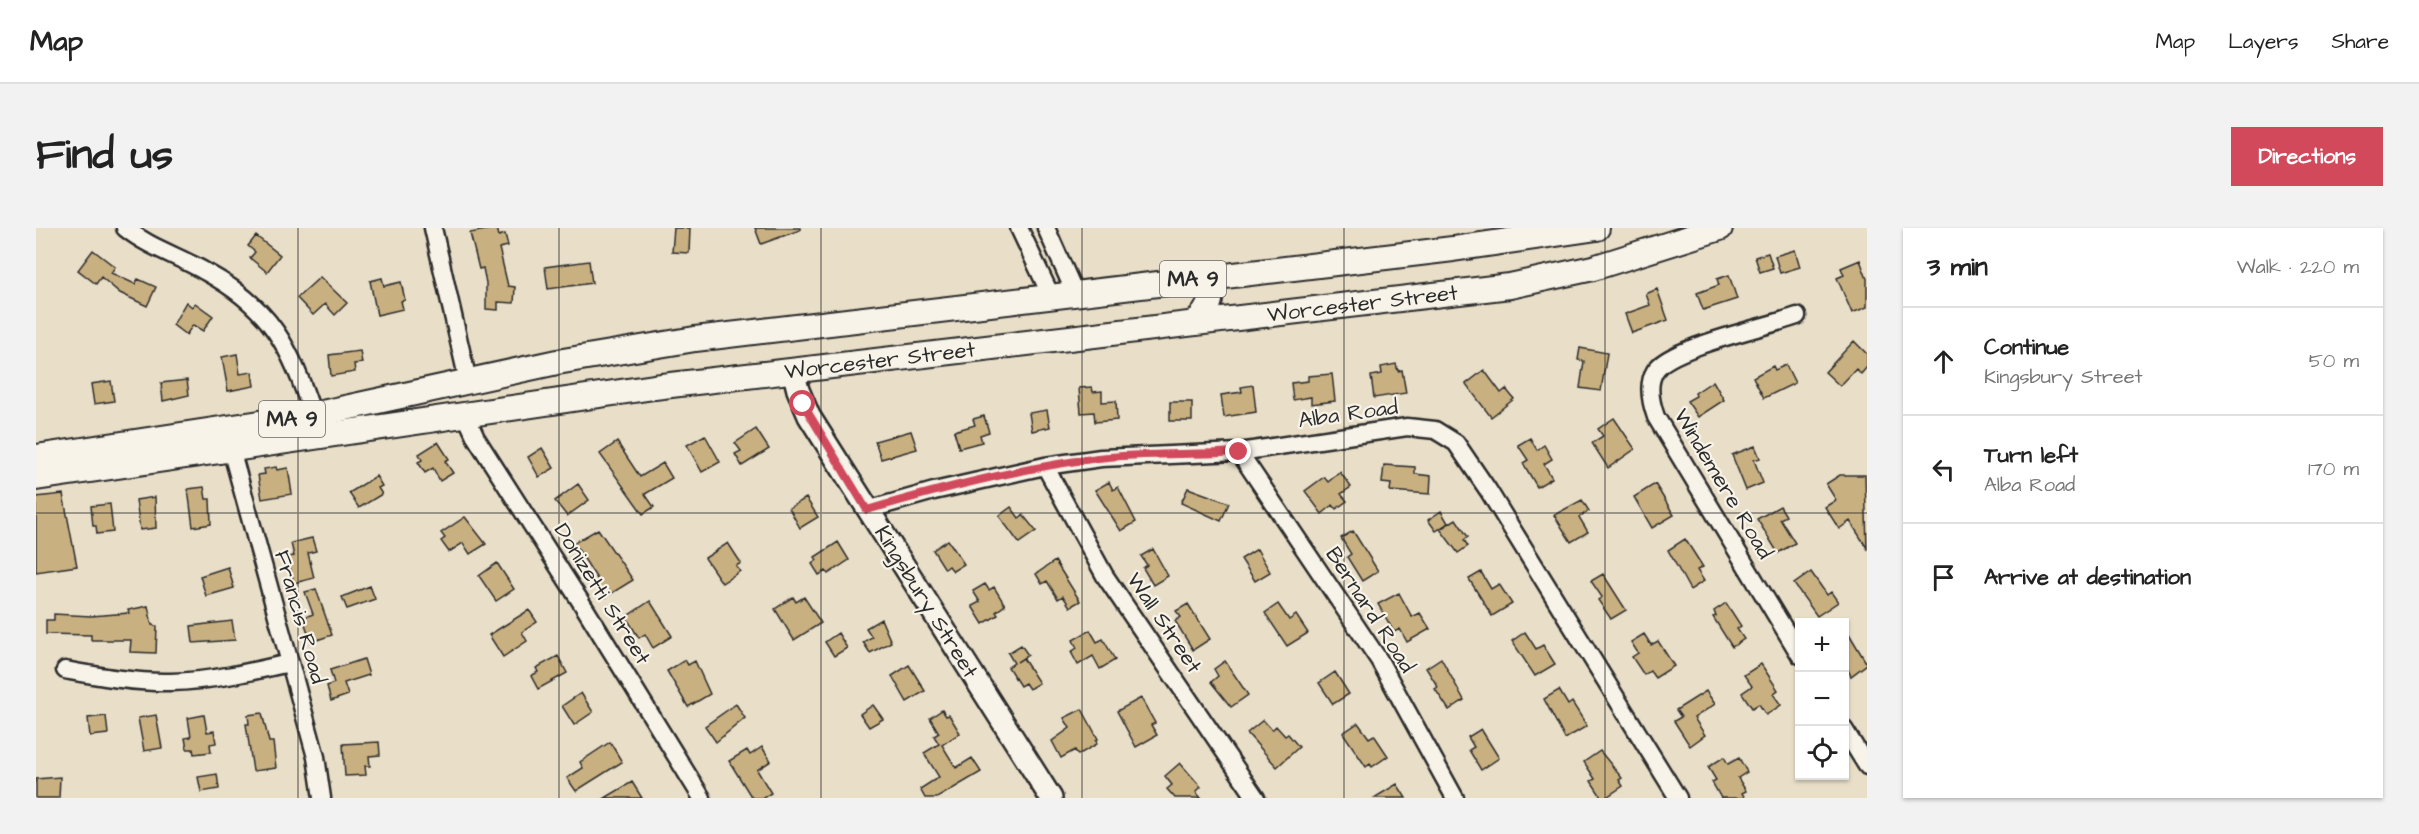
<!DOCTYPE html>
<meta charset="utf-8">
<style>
:root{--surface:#fff;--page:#f2f2f2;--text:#222;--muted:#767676;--line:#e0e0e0;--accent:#d1495b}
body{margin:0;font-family:"Architects Daughter",sans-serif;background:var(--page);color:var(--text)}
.controls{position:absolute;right:18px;bottom:18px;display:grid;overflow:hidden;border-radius:0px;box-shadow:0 2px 4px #0004}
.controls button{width:54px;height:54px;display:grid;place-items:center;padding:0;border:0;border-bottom:2px solid var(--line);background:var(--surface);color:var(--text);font:30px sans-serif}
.stop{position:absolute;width:18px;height:18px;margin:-14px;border:4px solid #d1495b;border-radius:50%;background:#fff}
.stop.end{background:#d1495b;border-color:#fff;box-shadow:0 2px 6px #0008}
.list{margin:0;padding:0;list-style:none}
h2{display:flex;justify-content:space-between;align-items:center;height:78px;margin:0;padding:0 24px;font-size:26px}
h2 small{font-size:20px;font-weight:400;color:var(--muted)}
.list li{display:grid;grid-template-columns:39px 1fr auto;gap:18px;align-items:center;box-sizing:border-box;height:108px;padding:0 24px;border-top:2px solid var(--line)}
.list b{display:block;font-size:22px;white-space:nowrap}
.list p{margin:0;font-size:20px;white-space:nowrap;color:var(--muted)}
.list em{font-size:20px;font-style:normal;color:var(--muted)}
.icon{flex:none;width:33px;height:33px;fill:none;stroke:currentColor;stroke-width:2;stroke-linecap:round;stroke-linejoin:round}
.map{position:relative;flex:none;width:1831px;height:570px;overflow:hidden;border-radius:0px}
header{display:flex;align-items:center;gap:36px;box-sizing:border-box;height:84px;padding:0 30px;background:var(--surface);border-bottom:2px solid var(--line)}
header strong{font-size:28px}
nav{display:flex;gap:33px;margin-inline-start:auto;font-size:21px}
.intro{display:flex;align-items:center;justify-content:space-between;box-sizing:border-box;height:144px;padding:0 36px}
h1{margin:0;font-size:42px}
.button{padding:15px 27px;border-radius:0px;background:var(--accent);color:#fff;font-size:21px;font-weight:700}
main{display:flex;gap:36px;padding:0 36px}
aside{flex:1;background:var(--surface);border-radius:0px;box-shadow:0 2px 4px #0004}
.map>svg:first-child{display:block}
.building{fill:#c9b080;stroke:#2b2b2b;stroke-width:1.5}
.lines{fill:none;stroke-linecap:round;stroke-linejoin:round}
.minor-casing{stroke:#2b2b2b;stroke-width:21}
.major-casing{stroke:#2b2b2b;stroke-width:26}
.highway-casing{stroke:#2b2b2b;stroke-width:28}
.minor{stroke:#f7f3e8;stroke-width:16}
.major{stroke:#f7f3e8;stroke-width:21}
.highway{stroke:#f7f3e8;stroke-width:24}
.route{stroke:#d1495b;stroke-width:8}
.grid{fill:none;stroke:#2b2b2b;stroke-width:1.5;stroke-opacity:0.55}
.labels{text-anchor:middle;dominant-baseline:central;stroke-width:4.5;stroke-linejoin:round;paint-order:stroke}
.shield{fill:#f7f3e8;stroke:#686764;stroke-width:1.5}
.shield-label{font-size:21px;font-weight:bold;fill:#2b2b2b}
.street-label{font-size:22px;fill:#2b2b2b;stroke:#f7f3e8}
</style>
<header>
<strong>Map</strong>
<nav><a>Map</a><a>Layers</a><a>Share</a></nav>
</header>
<div class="intro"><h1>Find us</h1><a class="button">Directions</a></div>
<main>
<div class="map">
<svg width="1831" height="570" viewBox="0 0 1831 570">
<rect width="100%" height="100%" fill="#e9dfc9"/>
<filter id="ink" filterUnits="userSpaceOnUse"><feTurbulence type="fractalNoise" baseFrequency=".0167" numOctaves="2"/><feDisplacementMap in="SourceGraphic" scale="12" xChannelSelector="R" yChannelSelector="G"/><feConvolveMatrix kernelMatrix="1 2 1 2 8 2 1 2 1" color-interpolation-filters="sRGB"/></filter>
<g filter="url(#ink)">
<path class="building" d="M461 0 463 8 469 6 472 18 463 20 472 58 479 59 478 75 462 74V82L450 81V55L447 40 443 41 434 5Z
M638 0H654L653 25 636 24Z
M719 0H764V2L725 16Z
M220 8 244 27 231 44 214 30 219 24 212 18Z
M57 22 79 39 75 45 99 56 102 51 120 59 111 78 84 65 65 49 60 56 42 42Z
M1759 22 1764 39 1744 45 1739 28Z
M1732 25 1737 40 1724 44 1719 29Z
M1824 32 1831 51V79L1816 85 1801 50 1808 47 1805 40Z
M553 33 556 55 512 61 509 39Z
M1693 47 1701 71 1667 82 1661 65 1683 57 1681 51Z
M284 49 311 75 299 87 289 76 277 87 261 70Z
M346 50 348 58 365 54 369 72 365 73 367 81 341 87 334 53Z
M1621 61 1632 92 1596 105 1589 86 1614 77 1610 66Z
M150 74 156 79 159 75 177 88 167 103 157 97 150 107 137 97Z
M1818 113 1831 126V139L1825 146 1820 141 1804 158 1789 144Z
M1544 120 1571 125 1565 163 1544 160 1548 133 1542 132Z
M324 123 326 135 318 136 319 144 295 148 293 127Z
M201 126 204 146 216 144 218 158 192 163 186 129Z
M1360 136 1362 143 1366 142 1370 165 1338 170 1335 148 1346 146 1345 139Z
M1750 137 1759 155 1728 170 1717 149 1737 138 1739 142Z
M1448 142 1465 165 1470 161 1478 171 1455 189 1430 156Z
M1296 146 1299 173 1275 176V169L1257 172 1255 155 1272 153V148Z
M151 152 153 167 127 173 125 155Z
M75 153 78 173 58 176 55 156Z
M1677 153 1688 172 1662 189 1651 173 1660 168 1659 165Z
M1217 157 1220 184 1188 189 1185 167 1206 164 1205 159Z
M1056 159 1057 164 1066 163V174L1080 173 1081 192 1059 194 1058 184 1045 185 1043 160Z
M1134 174H1156V193H1134Z
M1011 182 1014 199 996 203 993 185Z
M948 188 953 204 944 207 946 214 923 220 918 203 939 197 937 191Z
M1578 190 1599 221 1572 240 1556 215 1567 208 1562 201Z
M720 201 733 221 706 238 699 226 705 223 699 215Z
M875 203 881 221 845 231 839 213Z
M669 207 684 234 666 244 651 217Z
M1494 210 1501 222 1508 217 1516 231 1508 236 1516 250 1501 259 1487 235 1492 232 1482 217Z
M402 214 413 231 409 233 417 245 404 253 397 240 389 245 382 234 386 232 383 226Z
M581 214 604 249 627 235 636 250 609 266 618 279 607 286 564 226Z
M1719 218 1724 230 1718 232 1727 255 1710 262 1696 227Z
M506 220 518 240 503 249 492 229Z
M1348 237 1379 239V246L1395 248 1394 266 1354 263 1355 256 1346 255Z
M240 239 241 242 252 240 256 266 226 271 222 247 229 246 228 241Z
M1304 244 1315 259 1305 266 1311 273 1300 281 1297 277 1286 286 1269 263 1288 249 1292 254Z
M1804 247H1829L1831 320 1814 293 1803 301 1789 279 1800 272 1790 256Z
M340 248 346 258 342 260 346 266 323 280 313 265Z
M1073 254 1077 262 1082 259 1100 294 1085 303 1059 262Z
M542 256 553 272 531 288 519 273Z
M1619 256 1638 287 1616 300 1598 269Z
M168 259 170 271H174L175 296 157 299 152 261Z
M1152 260 1193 275 1185 293 1145 275Z
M27 266 41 338 0 344V269Z
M119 269 120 300 104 302 100 272Z
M770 270 782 289 764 300 753 280Z
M1546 272 1553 283 1543 289 1552 304 1535 314 1518 287Z
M74 276 77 304 61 306 60 298H57L55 278Z
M1744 278 1750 288 1744 291 1759 315 1742 325 1721 291Z
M975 279 983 290 987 287 1000 303 983 315 963 288Z
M1405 283 1412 295 1400 303 1392 292Z
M429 289 450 316 434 326 427 315 413 324 405 313 409 310 405 305Z
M1420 291 1432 309 1428 312 1432 318 1422 325 1404 301Z
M562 301 597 352 568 370 560 356 563 354 538 315Z
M1317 303 1342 343 1326 353 1311 329 1315 326 1305 310Z
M276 310 280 323 272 325 278 350 258 355 251 329 258 328 255 315Z
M1649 311 1667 339 1661 342 1668 353 1654 362 1632 322Z
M912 312 928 336 917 343 913 338 909 341 897 322Z
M802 314 813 332 792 346 790 343 783 347 776 336 781 332 779 329Z
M692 315 705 335 700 338 704 343 686 355 669 330Z
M1117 321 1132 348 1117 357 1107 340 1111 337 1105 328Z
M1221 321 1234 344 1219 353 1205 331Z
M1019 333 1044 373 1034 379 1027 368 1022 371 1011 353 1006 356 1000 346Z
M461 335 478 361 460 373 443 348Z
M192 339 198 360 170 368 164 348Z
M1445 344 1455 361 1463 356 1476 376 1456 388 1433 351Z
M1775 344 1791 367 1795 364 1802 374 1781 388 1758 356Z
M1567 346 1590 382 1575 391 1562 372 1566 369 1555 353Z
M949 356 953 362 958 359 969 377 960 384 962 387 947 396 936 378 944 374 937 363Z
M334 358 339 371 311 381 306 369Z
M280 361 296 407 275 414 267 390 277 386 269 364Z
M1363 365 1376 389 1384 385 1394 401 1371 414 1364 401 1358 404 1342 376Z
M757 369 760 374 768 369 785 395 758 412 739 381Z
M614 373 636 408 617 420 609 406 603 410 590 389Z
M1690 375 1705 398 1701 401 1708 411 1696 419 1677 389 1680 388 1678 383Z
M1152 376 1174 411 1157 422 1139 393 1145 389 1140 383Z
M1242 376 1253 392 1260 387 1272 405 1251 418 1229 385Z
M112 378 116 397 121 398 120 425 94 424 95 412H55V407L10 406V392H18V386L55 388 93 385 92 382Z
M493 382 501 394 486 404 491 413 467 429 453 407Z
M845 391 855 414 834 425 827 414 836 409 830 400Z
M196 393 199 412 157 415 155 398Z
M1809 399 1831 436 1815 448 1809 436Z
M1054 402 1061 414 1067 411 1079 432 1064 441 1057 428 1042 437 1035 424 1041 420 1037 412Z
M1489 404 1500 421 1507 417 1519 436 1499 448 1476 413Z
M802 405 811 420 798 428 789 414Z
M1608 406 1615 417 1622 413 1638 438 1619 450 1614 443 1608 447 1596 429 1602 425 1595 414Z
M985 417 992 427 981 434 987 430 1003 455 993 461 989 455 984 458 972 439 978 435 972 425Z
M522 428 531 445 502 461 495 448 502 444 500 440Z
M1405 430 1428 472 1413 482 1399 461 1402 459 1390 440Z
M328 431 333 447 308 455 312 467 295 473 291 458 298 455 294 442Z
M649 432 652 437 659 433 674 466 652 479 631 443Z
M1189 433 1212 467 1195 479 1175 454 1182 448 1178 441Z
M1725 436 1742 462 1737 466 1745 477 1730 487 1723 476 1716 480 1706 465 1716 458 1708 447Z
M873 437 889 463 871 474 856 448Z
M1299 444 1313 466 1297 476 1283 455Z
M1523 462 1532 477 1536 474 1551 498 1529 511 1508 471Z
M1670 463 1679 476 1658 490 1669 507 1654 518 1638 493 1645 489 1640 482Z
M545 465 557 484 538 497 526 478Z
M1105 470 1119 495 1115 497 1121 507 1100 519 1081 483Z
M700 476 709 490 680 514 669 498Z
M837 477 847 491 833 499 824 486Z
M1046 481 1062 511 1060 512 1061 516 1042 527 1039 522 1025 530 1016 513 1034 500 1028 490Z
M906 482 910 488 913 487 924 505 906 517 920 540 936 530 945 544 901 570H889L884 561 903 549 888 525 903 516 898 508 903 505 894 490Z
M226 485 233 514H237L240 540 217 543 210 496H213L212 487Z
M120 487 126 520 108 523 102 490Z
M168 487 171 504 178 503 180 515 174 516 175 524 158 526 157 521H151L149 510 155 509 152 490Z
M70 488 72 506 54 508 52 490Z
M1227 492 1236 502 1240 498 1249 508 1252 506 1263 519 1241 539 1211 505Z
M1322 495 1333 510 1338 507 1352 528 1336 539 1334 536 1330 539 1307 505Z
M1445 501 1463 530 1445 542 1433 522 1438 519 1432 509Z
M343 514 344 527 333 528 334 538H329L330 547 309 548 307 516Z
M574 514 586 534 540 563 531 550 547 540 544 534Z
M726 519 735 533 721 542 735 565 727 570H716L693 533 711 522 714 527Z
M1564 523 1586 550 1583 552 1587 558 1569 570H1566L1555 553 1559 551 1548 534Z
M1688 529 1692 536 1703 530 1711 544 1702 550 1710 563 1706 565 1709 570H1685L1676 554 1680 552 1672 539Z
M1144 535 1165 559 1160 564 1165 570H1139L1131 561 1136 557 1129 548Z
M181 546 183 561 165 564 162 549Z
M24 549 23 570H0V551Z
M596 554 606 570H569Z
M1361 556 1370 570H1338Z"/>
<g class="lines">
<defs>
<path id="minor" d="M89 0C114 20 143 28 170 44 236 80 254 119 277 187
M397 0 432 153
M983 0 1015 68
M1010 0 1039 65
M1761 88C1731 99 1633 119 1619 143 1611 156 1615 175 1620 189L1764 427
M429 186 440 210 550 382 666 570
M195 221 280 529 286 570
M1203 224 1343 432 1419 570
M1009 238 1069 348 1220 570
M831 282 898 263 1009 238 1065 230 1203 224 1371 199 1399 202 1420 215 1452 262 1642 570
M29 442C63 448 100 455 135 454 175 453 214 444 253 435
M1808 501 1831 538"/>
<path id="major" d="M757 142 762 162 773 188 1015 570"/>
<g id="highway">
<path d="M1159 95C1174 82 1182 64 1164 50"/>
<path d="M0 229 277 187 521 134 659 111 1417 21 1561 0"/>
<path id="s1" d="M0 250 618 159 1474 58 1557 40 1684 0"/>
</g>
</defs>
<use href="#minor" class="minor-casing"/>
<use href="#major" class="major-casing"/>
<use href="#highway" class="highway-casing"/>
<use href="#minor" class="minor"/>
<use href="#major" class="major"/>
<use href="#highway" class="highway"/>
</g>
</g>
<g class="lines" filter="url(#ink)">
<path class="route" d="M767 176 831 282C907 260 984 240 1062 230 1109 225 1157 227 1203 224"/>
</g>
<path class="grid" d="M262 0V570M523 0V570M785 0V570M1046 0V570M1308 0V570M1569 0V570M0 285H1831"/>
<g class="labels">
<g class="shield">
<rect x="1124" y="33" width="66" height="36" rx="4.5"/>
<rect x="223" y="173" width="66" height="36" rx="4.5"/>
</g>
<g class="shield-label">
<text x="1157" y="51">MA 9</text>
<text x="256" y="191">MA 9</text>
</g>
<g class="street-label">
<text stroke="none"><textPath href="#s1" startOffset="1338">Worcester Street</textPath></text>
<text stroke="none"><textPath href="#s1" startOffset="852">Worcester Street</textPath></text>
<text transform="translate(1312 186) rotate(-8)">Alba Road</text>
<text transform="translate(1687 256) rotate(59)">Windemere Road</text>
<text transform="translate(566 366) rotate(58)">Donizetti Street</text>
<text transform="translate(890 374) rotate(58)">Kingsbury Street</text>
<text transform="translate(1334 382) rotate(57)">Bernard Road</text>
<text transform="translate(264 389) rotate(74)">Francis Road</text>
<text transform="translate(1128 395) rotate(56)">Wall Street</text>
</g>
</g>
</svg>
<div class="controls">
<button>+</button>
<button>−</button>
<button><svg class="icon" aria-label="locate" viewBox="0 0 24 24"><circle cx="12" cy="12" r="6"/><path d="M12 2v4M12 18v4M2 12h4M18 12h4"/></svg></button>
</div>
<div class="stop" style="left:767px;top:176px"></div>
<div class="stop end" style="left:1203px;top:224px"></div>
</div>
<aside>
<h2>3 min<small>Walk · 220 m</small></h2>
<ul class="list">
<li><svg class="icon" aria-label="ahead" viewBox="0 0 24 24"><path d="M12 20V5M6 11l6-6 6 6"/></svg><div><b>Continue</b><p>Kingsbury Street</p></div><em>50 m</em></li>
<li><svg class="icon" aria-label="left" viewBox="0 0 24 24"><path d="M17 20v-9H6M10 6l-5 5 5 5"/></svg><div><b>Turn left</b><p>Alba Road</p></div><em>170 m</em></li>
<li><svg class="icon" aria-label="arrive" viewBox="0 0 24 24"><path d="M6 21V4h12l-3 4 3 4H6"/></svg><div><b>Arrive at destination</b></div></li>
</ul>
</aside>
</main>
